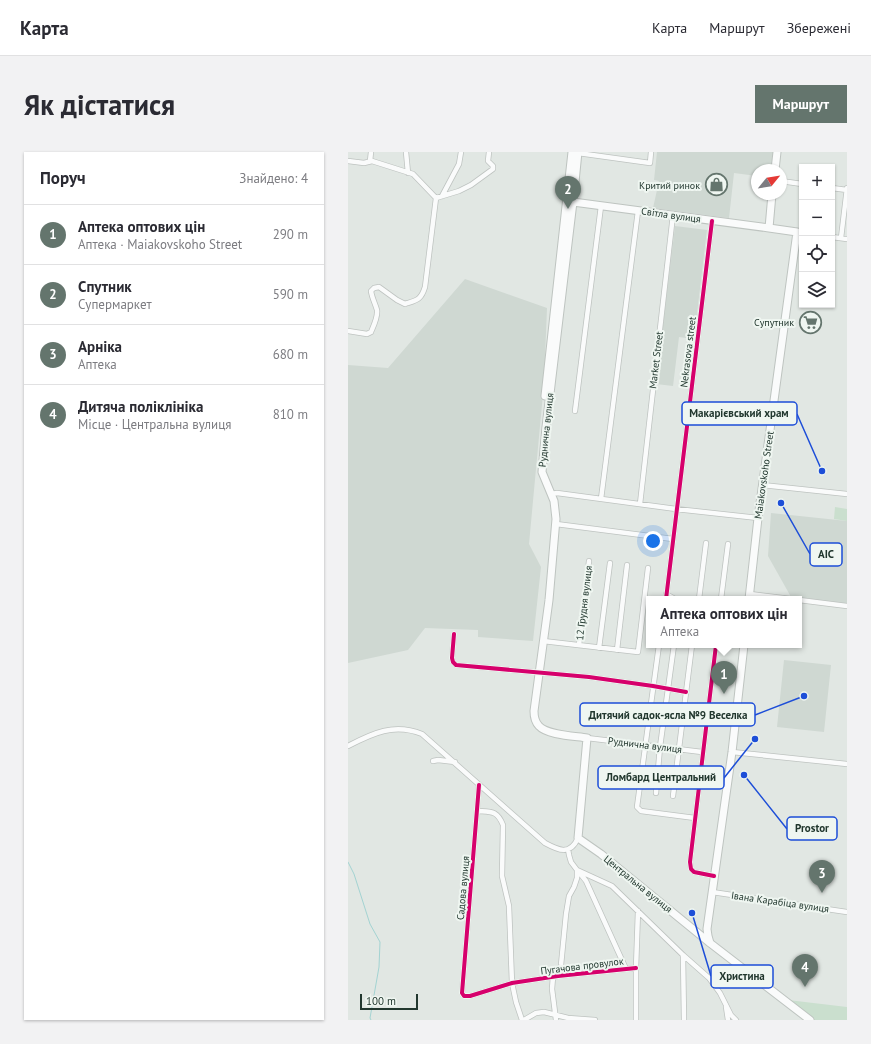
<!DOCTYPE html>
<html lang="uk">
<meta charset="utf-8">
<style>
:root{--surface:#fff;--page:#f2f2f3;--text:#2b2b33;--muted:#7c7c81;--line:#e1e1e2;--accent:#64756d}
body{margin:0;font-family:"PT Sans",sans-serif;background:var(--page);color:var(--text)}
.controls{position:absolute;right:12px;top:12px;display:grid;overflow:hidden;border-radius:0px;box-shadow:0 1px 3px #0004}
.controls button{width:36px;height:36px;display:grid;place-items:center;padding:0;border:0;border-bottom:1px solid var(--line);background:var(--surface);color:var(--text);font:20px sans-serif}
.compass{position:absolute;left:403px;top:12px;width:36px;height:36px;border-radius:50%;background:var(--surface);box-shadow:0 1px 3px #0004;rotate:60deg}
.scale{position:absolute;left:12px;bottom:10px;width:58px;box-sizing:border-box;padding-left:4px;border:2px solid #21372e;border-top:0;font-size:11px;line-height:14px;white-space:nowrap;color:#21372e;-webkit-text-stroke:3px #eff6f1;paint-order:stroke}
.you{position:absolute;left:305px;top:389px;width:14px;height:14px;margin:-10px;border:3px solid #fff;border-radius:50%;background:#1a73e8;box-shadow:0 0 0 6px #1a73e833}
.badge{display:grid;place-items:center;width:26px;height:26px;border-radius:50%;background:var(--accent);color:#fff;font-size:13px;font-weight:700}
.pin{position:absolute;translate:-50% -33px;filter:drop-shadow(0 1px 2px #0008)}
.pin::after{content:'';position:absolute;top:21px;width:14px;height:12px;background:inherit;clip-path:polygon(0 0,100% 0,50% 100%)}
.popup{position:absolute;left:298px;top:444px;width:156px;height:52px;box-sizing:border-box;display:grid;place-content:center;border-radius:0px;background:var(--surface);filter:drop-shadow(0 1px 3px #0005);font-size:13px;white-space:nowrap;color:var(--muted)}
.popup b{font-size:15px;color:var(--text)}
.popup::after{content:'';position:absolute;left:50%;top:100%;margin-left:-8px;border:8px solid transparent;border-top-color:var(--surface)}
.list{margin:0;padding:0;list-style:none}
h2{display:flex;justify-content:space-between;align-items:center;height:52px;margin:0;padding:0 16px;font-size:17px}
h2 small{font-size:13px;font-weight:400;color:var(--muted)}
.list li{display:grid;grid-template-columns:26px 1fr auto;gap:12px;align-items:center;box-sizing:border-box;height:60px;padding:0 16px;border-top:1px solid var(--line)}
.list b{display:block;font-size:15px;white-space:nowrap}
.list p{margin:0;font-size:13px;white-space:nowrap;color:var(--muted)}
.list em{font-size:13px;font-style:normal;color:var(--muted)}
.icon{flex:none;width:22px;height:22px;fill:none;stroke:currentColor;stroke-width:2;stroke-linecap:round;stroke-linejoin:round}
.map{position:relative;flex:none;width:499px;height:868px;overflow:hidden;border-radius:0px}
header{display:flex;align-items:center;gap:24px;box-sizing:border-box;height:56px;padding:0 20px;background:var(--surface);border-bottom:1px solid var(--line)}
header strong{font-size:19px}
nav{display:flex;gap:22px;margin-inline-start:auto;font-size:14px}
.intro{display:flex;align-items:center;justify-content:space-between;box-sizing:border-box;height:96px;padding:0 24px}
h1{margin:0;font-size:28px}
.button{padding:10px 18px;border-radius:0px;background:var(--accent);color:#fff;font-size:14px;font-weight:700}
main{display:flex;gap:24px;padding:0 24px}
aside{flex:1;background:var(--surface);border-radius:0px;box-shadow:0 1px 3px #0004}
.map>svg:first-child{display:block}
.built{fill:#cfd8d2}
.green{fill:#cadfce}
.lines{fill:none;stroke-linecap:round;stroke-linejoin:round}
.stream{stroke:#a3d3d2;stroke-width:1}
.street-casing{stroke:#bec3c0;stroke-width:6}
.secondary-casing{stroke:#bec4c0;stroke-width:9}
.street{stroke:#fafbfb;stroke-width:4.5}
.secondary{stroke:#fafbfb;stroke-width:7}
.cycleway-casing{stroke:#eff6f1;stroke-width:6}
.cycleway{stroke:#d6006c;stroke-width:4}
.labels{text-anchor:middle;dominant-baseline:central;stroke-width:4;stroke-linejoin:round;paint-order:stroke}
.poi-label{font-size:10px;fill:#21372e;stroke:#eff6f1;text-anchor:end}
.street-label{font-size:10px;fill:#21372e;stroke:#eff6f1}
.leader{fill:none;stroke:#1d4ed8;stroke-width:1.5}
.callout-dot{fill:#1d4ed8;stroke:#eff6f1;stroke-width:1.5}
.callout{fill:#eff6f1;stroke:#1d4ed8;stroke-width:1.5}
.callout-label{font-size:11px;text-anchor:middle;font-weight:bold;fill:#21372e}
</style>
<header>
<strong>Карта</strong>
<nav><a>Карта</a><a>Маршрут</a><a>Збережені</a></nav>
</header>
<div class="intro"><h1>Як дістатися</h1><a class="button">Маршрут</a></div>
<main>
<aside>
<h2>Поруч<small>Знайдено: 4</small></h2>
<ul class="list">
<li><span class="badge">1</span><div><b>Аптека оптових цін</b><p>Аптека · Maiakovskoho Street</p></div><em>290 m</em></li>
<li><span class="badge">2</span><div><b>Спутник</b><p>Супермаркет</p></div><em>590 m</em></li>
<li><span class="badge">3</span><div><b>Арніка</b><p>Аптека</p></div><em>680 m</em></li>
<li><span class="badge">4</span><div><b>Дитяча поліклініка</b><p>Місце · Центральна вулиця</p></div><em>810 m</em></li>
</ul>
</aside>
<div class="map">
<svg width="499" height="868" viewBox="0 0 499 868">
<rect width="100%" height="100%" fill="#e1e7e3"/>
<path class="built" d="M309 0H426L423 18H409V24L386 21 381 66 305 56 311 29 306 28Z
M327 74 359 78 346 187 331 185 325 234 308 232Z
M117 127 199 156 196 231 181 392 193 415 185 489 130 485V478L77 476 60 498 0 511V213L40 216Z
M423 361 499 369V454L443 445 420 404Z
M436 508 483 513 476 580 429 575Z"/>
<path class="green" d="M487 355 499 357V369L486 367Z
M440 848 499 855V868H462Z"/>
<g class="lines">
<path class="stream" d="M0 710 6 722 22 772 32 790 31 815 22 866 23 868"/>
<defs>
<path id="street" d="M58 0 60 21
M230 1 302 11 303 0
M0 9 16 11 24 9 65 22 88 46 111 39 123 33 145 17V14L140 9 141 0
M22 9 23 0
M433 29 454 32
M484 36 499 38
M94 44 111 12 113 0
M484 85 499 87
M493 86 499 36
M0 179 19 182 23 180C26 173 30 165 29 158 27 151 24 146 23 139L26 136 31 135 49 148 57 152C69 148 73 148 77 135L88 46
M227 259 253 54
M414 333 499 342
M203 342 209 341 328 357 410 366
M253 347 290 59
M292 352 325 63
M208 372 325 387
M318 442 327 447
M402 442 443 447
M318 447 364 69
M351 447 358 391
M373 447 380 392
M451 448 499 454
M106 482 104 506 105 510 108 513 241 525 305 534 338 540
M195 489 290 500 300 416
M231 493 241 409
M311 493 289 655 293 659 347 666
M251 496 262 411
M269 498 279 413
M239 586 297 593 354 600
M0 594C25 581 46 571 74 582L197 691C210 698 222 704 230 686
M384 600 499 612
M85 609 90 608 107 610
M131 633 114 841 116 844H122L164 831 210 824 288 816
M308 641 312 595 326 493
M325 644 344 493
M129 659C143 660 149 658 155 673L154 724 161 754 164 831 168 850 174 868
M229 718 264 734 335 803 361 826 372 841 383 863 388 868
M230 719 238 729 278 817
M366 724 346 720 343 717 342 710 368 493
M364 740 499 760
M335 803 336 868
M210 824 213 813 218 762 221 744 226 735 229 726V718L223 710 221 703 220 697
M205 825 204 837 208 868
M378 855 380 868
M176 868 188 861 196 860 220 866 247 868
M288 868V816L290 759"/>
<path id="secondary" d="M230 0 225 50 198 275 194 320 206 349 208 367 201 448 186 559C186 565 187 570 191 574 199 583 226 584 239 586L230 686 253 702 362 791 462 868
M427 18 429 0
M225 50 421 76
M197 244 224 0
M401 447 410 366 449 80 421 76 424 42
M362 791 360 784 359 777 384 600 396 493"/>
</defs>
<use href="#street" class="street-casing"/>
<use href="#secondary" class="secondary-casing"/>
<use href="#street" class="street"/>
<use href="#secondary" class="secondary"/>
<defs>
<path id="cycleway" d="M318 447 364 69
M106 482 104 506 105 510 108 513 241 525 305 534 338 540
M131 633 114 841 116 844H122L164 831 210 824 288 816
M366 724 346 720 343 717 342 710 368 493"/>
</defs>
<use href="#cycleway" class="cycleway-casing"/>
<use href="#cycleway" class="cycleway"/>
</g>
<defs>
<symbol id="shop-ring" viewBox="-11 -11 22 22"><circle r="9.5" fill="#eff6f1" stroke="#64756d" stroke-width="1.5"/><path d="M-5-2.5h2.3a2.7 3.5 0 0 1 5.4 0H5L5.5 6h-11ZM-1.5-2.5h3a1.5 2.3 0 0 0-3 0Z" fill="#64756d"/></symbol>
<symbol id="supermarket-ring" viewBox="-11 -11 22 22"><circle r="9.5" fill="#eff6f1" stroke="#64756d" stroke-width="1.5"/><path d="M-6-5.5h2.5l.6 2H6L4.5 2H-2.5L-4.4-4H-6ZM-1.5 3.2a1.3 1.3 0 1 0 .1 0ZM3 3.2a1.3 1.3 0 1 0 .1 0Z" fill="#64756d"/></symbol>
</defs>
<g fill-rule="evenodd">
<use href="#shop-ring" x="356" y="20" width="25" height="25"/>
<use href="#supermarket-ring" x="450" y="158" width="25" height="25"/>
</g>
<g class="labels">
<g class="poi-label">
<text x="352" y="33">Критий ринок</text>
<text x="446" y="170">Супутник</text>
</g>
<g class="street-label">
<text transform="translate(323 63) rotate(8)">Світла вулиця</text>
<text transform="translate(340 200) rotate(-83)">Nekrasova street</text>
<text transform="translate(308 208) rotate(-83)">Market Street</text>
<text transform="translate(198 278) rotate(-84)">Руднична вулиця</text>
<text transform="translate(416 323) rotate(-82)">Maiakovskoho Street</text>
<text transform="translate(236 451) rotate(-83)">12 Грудня вулиця</text>
<text transform="translate(297 593) rotate(7)">Руднична вулиця</text>
<text transform="translate(290 732) rotate(39)">Центральна вулиця</text>
<text transform="translate(115 736) rotate(-85)">Садова вулиця</text>
<text transform="translate(432 750) rotate(8)">Івана Карабіца вулиця</text>
<text transform="translate(234 814) rotate(-7)">Пугачова провулок</text>
</g>
</g>
<path class="leader" d="M474 319L449 262M433 351L462 402M456 544L407 563M407 587L376 626M396 623L439 677M344 761L363 824"/>
<g class="callout-dot">
<circle cx="474" cy="319" r="4"/>
<circle cx="433" cy="351" r="4"/>
<circle cx="456" cy="544" r="4"/>
<circle cx="407" cy="587" r="4"/>
<circle cx="396" cy="623" r="4"/>
<circle cx="344" cy="761" r="4"/>
</g>
<g class="callout">
<rect x="334" y="250" width="115" height="23" rx="4"/>
<rect x="462" y="391" width="32" height="23" rx="4"/>
<rect x="232" y="551" width="175" height="23" rx="4"/>
<rect x="250" y="614" width="126" height="23" rx="4"/>
<rect x="439" y="665" width="50" height="23" rx="4"/>
<rect x="363" y="813" width="62" height="23" rx="4"/>
</g>
<g class="callout-label">
<text x="391" y="265">Макарієвський храм</text>
<text x="478" y="406">АІС</text>
<text x="320" y="567">Дитячий садок-ясла №9 Веселка</text>
<text x="313" y="629">Ломбард Центральний</text>
<text x="464" y="680">Prostor</text>
<text x="394" y="828">Христина</text>
</g>
</svg>
<div class="controls">
<button>+</button>
<button>−</button>
<button><svg class="icon" aria-label="locate" viewBox="0 0 24 24"><circle cx="12" cy="12" r="6"/><path d="M12 2v4M12 18v4M2 12h4M18 12h4"/></svg></button>
<button><svg class="icon" aria-label="layers" viewBox="0 0 24 24"><path d="M12 4l9 5-9 5-9-5zM3 14l9 5 9-5"/></svg></button>
</div>
<svg class="compass" viewBox="-18 -18 36 36"><path d="M0-13l5 13h-10z" fill="#e53935"/><path d="M0 13l5-13h-10z" fill="#7c7c81"/></svg>
<div class="scale">100 m</div>
<div class="you"></div>
<div class="pin badge" style="left:376px;top:542px">1</div>
<div class="popup"><b>Аптека оптових цін</b>Аптека</div>
<div class="pin badge" style="left:220px;top:57px">2</div>
<div class="pin badge" style="left:474px;top:741px">3</div>
<div class="pin badge" style="left:457px;top:835px">4</div>
</div>
</main>
